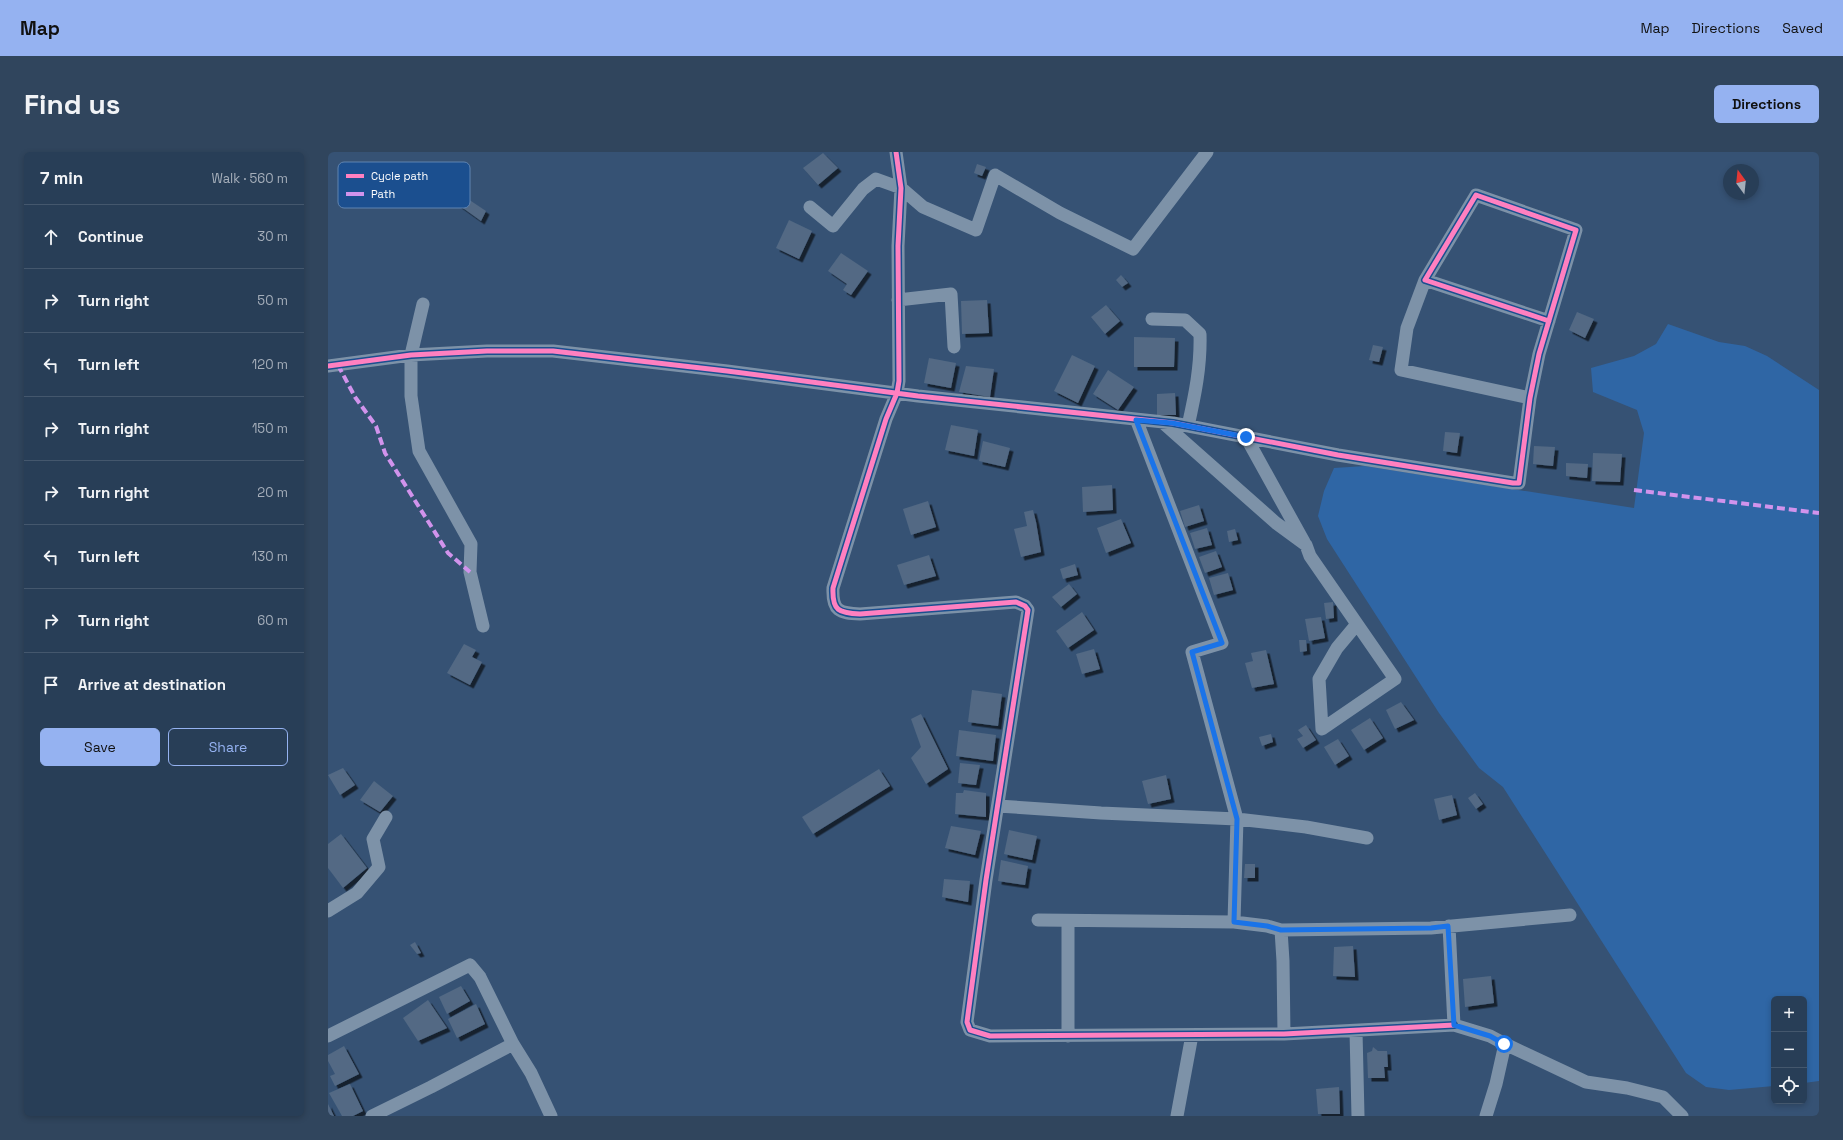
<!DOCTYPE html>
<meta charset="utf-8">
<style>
:root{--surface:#283e57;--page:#30455d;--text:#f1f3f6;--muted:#a5aeba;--line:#44576d;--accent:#95b2f1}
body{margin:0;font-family:"Space Grotesk",sans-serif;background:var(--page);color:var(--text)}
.controls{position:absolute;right:12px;bottom:12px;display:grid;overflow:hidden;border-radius:6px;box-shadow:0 2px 6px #0003}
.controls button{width:36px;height:36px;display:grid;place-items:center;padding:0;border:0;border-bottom:1px solid var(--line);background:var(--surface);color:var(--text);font:20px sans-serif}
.compass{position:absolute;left:1395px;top:12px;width:36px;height:36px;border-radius:50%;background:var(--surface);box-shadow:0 2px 6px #0003;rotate:345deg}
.stop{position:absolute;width:12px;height:12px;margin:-9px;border:3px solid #1a73e8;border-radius:50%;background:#fff}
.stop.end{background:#1a73e8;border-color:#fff;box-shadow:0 1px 4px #0008}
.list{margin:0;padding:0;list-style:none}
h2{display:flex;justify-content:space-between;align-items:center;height:52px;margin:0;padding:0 16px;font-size:17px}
h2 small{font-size:13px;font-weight:400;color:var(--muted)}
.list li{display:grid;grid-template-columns:26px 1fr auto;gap:12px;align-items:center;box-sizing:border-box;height:64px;padding:0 16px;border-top:1px solid var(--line)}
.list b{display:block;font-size:15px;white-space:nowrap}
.list em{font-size:13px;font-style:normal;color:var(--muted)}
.actions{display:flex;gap:8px;padding:12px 16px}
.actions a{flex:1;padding:9px 0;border:1px solid var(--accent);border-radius:6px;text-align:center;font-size:14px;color:var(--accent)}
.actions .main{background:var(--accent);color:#111}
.icon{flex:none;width:22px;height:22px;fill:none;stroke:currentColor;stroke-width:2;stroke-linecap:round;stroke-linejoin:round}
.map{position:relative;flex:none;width:1491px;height:964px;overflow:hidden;border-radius:6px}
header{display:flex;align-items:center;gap:24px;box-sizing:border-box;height:56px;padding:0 20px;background:var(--accent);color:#111}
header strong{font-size:19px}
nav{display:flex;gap:22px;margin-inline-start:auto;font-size:14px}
.intro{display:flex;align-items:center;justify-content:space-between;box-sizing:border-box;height:96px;padding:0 24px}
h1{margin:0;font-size:28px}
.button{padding:10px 18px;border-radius:6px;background:var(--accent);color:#111;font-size:14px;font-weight:700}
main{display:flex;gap:24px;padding:0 24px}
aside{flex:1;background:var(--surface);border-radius:6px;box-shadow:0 2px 6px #0003}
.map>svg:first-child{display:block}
.green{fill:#2f66a5}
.building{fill:#526984;filter:url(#shadow)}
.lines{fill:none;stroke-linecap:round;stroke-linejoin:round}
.minor{stroke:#7d92a8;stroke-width:13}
.quiet{stroke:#d193ec;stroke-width:4;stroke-dasharray:8 4;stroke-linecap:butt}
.cycleway-casing{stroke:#1b4f8f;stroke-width:8}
.cycleway{stroke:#ff80c0;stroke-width:5}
.route{stroke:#1a73e8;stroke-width:5}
.key{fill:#1b4f8f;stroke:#5f84b1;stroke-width:1}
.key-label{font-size:11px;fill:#fff}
</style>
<header>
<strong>Map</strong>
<nav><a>Map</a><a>Directions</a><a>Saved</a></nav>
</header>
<div class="intro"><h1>Find us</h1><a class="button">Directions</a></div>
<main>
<aside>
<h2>7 min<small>Walk · 560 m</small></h2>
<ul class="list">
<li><svg class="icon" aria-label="ahead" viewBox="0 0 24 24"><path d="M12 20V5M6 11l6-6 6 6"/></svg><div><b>Continue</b></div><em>30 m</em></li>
<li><svg class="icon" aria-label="right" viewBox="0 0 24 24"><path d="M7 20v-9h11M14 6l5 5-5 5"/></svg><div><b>Turn right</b></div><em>50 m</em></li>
<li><svg class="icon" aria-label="left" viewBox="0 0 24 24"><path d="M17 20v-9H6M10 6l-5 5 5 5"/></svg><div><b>Turn left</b></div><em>120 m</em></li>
<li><svg class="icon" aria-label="right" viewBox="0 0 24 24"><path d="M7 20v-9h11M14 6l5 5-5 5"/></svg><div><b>Turn right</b></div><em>150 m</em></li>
<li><svg class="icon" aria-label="right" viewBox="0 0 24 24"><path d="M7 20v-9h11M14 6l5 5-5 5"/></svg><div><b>Turn right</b></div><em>20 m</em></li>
<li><svg class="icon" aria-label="left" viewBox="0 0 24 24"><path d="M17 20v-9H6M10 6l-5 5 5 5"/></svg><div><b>Turn left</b></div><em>130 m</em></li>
<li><svg class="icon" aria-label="right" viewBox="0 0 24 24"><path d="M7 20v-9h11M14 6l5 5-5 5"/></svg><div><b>Turn right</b></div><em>60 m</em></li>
<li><svg class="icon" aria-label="arrive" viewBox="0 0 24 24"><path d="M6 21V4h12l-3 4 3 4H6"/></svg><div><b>Arrive at destination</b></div></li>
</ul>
<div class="actions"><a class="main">Save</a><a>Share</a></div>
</aside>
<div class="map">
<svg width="1491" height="964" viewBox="0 0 1491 964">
<defs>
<filter id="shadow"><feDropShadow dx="3.5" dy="3.5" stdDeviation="0" flood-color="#0009"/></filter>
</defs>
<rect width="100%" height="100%" fill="#365274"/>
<path class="green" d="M1340 172 1391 190 1417 194 1439 204 1491 238V929L1476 931V847H1446V934L1401 938 1378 935 1358 921 1175 635 1151 616 1111 561 999 387 990 364 996 339 1006 316 1037 314 1306 356 1316 281 1309 258 1265 240 1263 216 1306 204 1328 192Z"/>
<path class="building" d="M495 1 510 16 490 33 475 16Z
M649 12 658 15 654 24 646 21Z
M128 39 158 59 153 69 121 46Z
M461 68 484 79 471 107 448 96Z
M513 101 540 119 523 143 515 138 519 132 500 119Z
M793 123 800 131 794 135 788 128Z
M659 148 661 181 634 182 633 149Z
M778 153 792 169 777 182 763 165Z
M1249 160 1266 167 1257 186 1241 178Z
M806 185 847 186 846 215H806Z
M1045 193 1055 195 1051 210 1041 208Z
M744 203 767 214 750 251 726 239Z
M601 206 628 211 623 236 596 231Z
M638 214 666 217 662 245 631 240Z
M780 218 806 235 790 258 765 242Z
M847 241 848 263H829V242Z
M623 273 650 278 646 304 617 298Z
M1117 280 1132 281 1129 301 1115 299Z
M655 289 682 296 677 315 651 309Z
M1206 294 1227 295 1225 314 1205 312Z
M1265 301 1294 302 1292 330 1264 329Z
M1238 311 1260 312 1259 326 1238 324Z
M784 333 785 358 755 360 754 335Z
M600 349 608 375 583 383 575 357Z
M871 353 876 369 857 375 852 359Z
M705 358 708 370 713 400 693 405 686 377 699 374 696 360Z
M793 367 803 391 778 401 769 376Z
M879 376 884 393 867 397 862 381Z
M907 377 910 388 901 390 899 379Z
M888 399 894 415 877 421 871 405Z
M601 403 608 424 576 433 569 413Z
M747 412 750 423 735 427 732 417Z
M900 421 905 438 886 443 881 426Z
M741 432 749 442 733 455 724 445Z
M1005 450 1006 466 998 467 996 451Z
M754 460 766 478 740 496 728 479Z
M993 465 997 486 981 489 977 467Z
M971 488H978L979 499 972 500Z
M136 492 148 498 144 505 154 510 142 533 119 521Z
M766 497 772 517 754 522 748 502Z
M938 498 946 532 924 536 917 511 925 509 923 501Z
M644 538 674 542 670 574 640 570Z
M1073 550 1086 568 1067 577 1058 558Z
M593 562 620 617 598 632 583 606 593 595 583 567Z
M1042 566 1055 586 1036 598 1023 578Z
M978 573 988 588 975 596 969 587 975 584 970 578Z
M631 578 668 583 665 609 628 604Z
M943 582 945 590 934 594 931 585Z
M1010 587 1021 604 1007 613 996 595Z
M632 611 652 613 648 633 630 631Z
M15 616 27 633 12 643 0 623Z
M551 617 562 634 485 682 474 665Z
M838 623 843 647 820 652 814 629Z
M46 629 65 644 52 660 32 648Z
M636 638 658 641V665L627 662 628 641H635Z
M1147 641 1155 652 1148 657 1140 646Z
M1124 643 1129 663 1111 668 1106 647Z
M623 674 653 679 647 703 617 696Z
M681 678 709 684 704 708 676 702Z
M13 682 39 716 15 736 0 716V692Z
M673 708 700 714 697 733 670 729Z
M917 712H927V726H916Z
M616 727 642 729 640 750 614 745Z
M87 790 93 801 89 802 82 793Z
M1025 794 1027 825 1005 824 1006 795Z
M1163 824 1166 851 1137 855 1135 827Z
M133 834 142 849 119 862 111 845Z
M100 848 119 876 90 889 75 866Z
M148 852 157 872 129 886 120 867Z
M16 894 31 922 7 934 2 924 7 922 0 909V903Z
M1045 895 1050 899H1059L1060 915H1056L1057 926H1040L1039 901 1044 899Z
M22 932 35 959 25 964H14L1 941Z
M1011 935 1012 962H990L988 937Z
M0 952 6 964H0Z"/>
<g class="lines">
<path class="minor" d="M568 0 573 36 570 94 571 229 569 241 558 267 505 436C504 459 511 461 532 462L688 450 697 454 700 458 658 728 639 870 642 878 662 884 956 882 1126 873
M482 55 505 74 535 37 548 27 573 36 595 55 648 78 667 23 732 61 805 97 879 0
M1097 128 1079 176 1073 218 1202 246
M570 148 623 142 626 195
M95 152 83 203V244L91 299 143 392 142 420 155 474
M824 167 857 168 872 182C873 214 867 243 860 274
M0 214 83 203 159 199H225L399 219 590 244 845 271 1010 303 1185 331H1191L1202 246 1211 202 1248 78 1148 43 1097 128 1221 169
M834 270 948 371 978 393 982 404 1067 527 994 577 991 527 1009 496 1029 472
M918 285 976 390
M670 654 773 661 909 667 978 675 1039 686
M0 759 29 741 51 715 45 687 58 665
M710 768 906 770 909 667 864 500 894 491 808 267
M906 770 939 774 953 778 955 809 956 882
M1121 774 1126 873 1162 884 1177 892 1168 932 1158 964
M953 778 1103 776 1242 763
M1028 879 1030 964
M0 884 142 813 152 825 185 892 203 921 223 964
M740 884V769
M1177 892 1258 930 1299 936 1335 945 1354 964
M44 964 103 935 185 892
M849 964 864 883"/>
<path class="quiet" d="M10 213 27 245 48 274 57 301 120 401 142 420
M1306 338 1491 361"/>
<defs>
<path id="cycleway" d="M568 0 573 36 570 94 571 229 569 241 558 267 505 436C504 459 511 461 532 462L688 450 697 454 700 458 658 728 639 870 642 878 662 884 956 882 1126 873
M0 214 83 203 159 199H225L399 219 590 244 845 271 1010 303 1185 331H1191L1202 246 1211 202 1248 78 1148 43 1097 128 1221 169"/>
</defs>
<use href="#cycleway" class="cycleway-casing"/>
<use href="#cycleway" class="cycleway"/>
</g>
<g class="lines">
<path class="route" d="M918 285 844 271 808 268 894 491 864 500 909 667 906 770 939 774 953 778 1103 776 1120 774 1126 873 1162 884 1176 892"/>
</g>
<rect x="10" y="10" width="132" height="46" rx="6" class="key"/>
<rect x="18" y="22" width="18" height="4" fill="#ff80c0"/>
<rect x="18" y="40" width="18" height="4" fill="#d193ec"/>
<g class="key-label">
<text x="43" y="28">Cycle path</text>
<text x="43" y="46">Path</text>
</g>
</svg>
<div class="controls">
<button>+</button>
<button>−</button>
<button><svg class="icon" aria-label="locate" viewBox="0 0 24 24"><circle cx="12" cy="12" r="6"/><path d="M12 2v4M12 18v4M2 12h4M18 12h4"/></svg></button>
</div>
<svg class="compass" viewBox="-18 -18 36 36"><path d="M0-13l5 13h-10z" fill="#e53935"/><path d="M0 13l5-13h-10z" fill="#a5aeba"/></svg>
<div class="stop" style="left:1176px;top:892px"></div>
<div class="stop end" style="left:918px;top:285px"></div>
</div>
</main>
